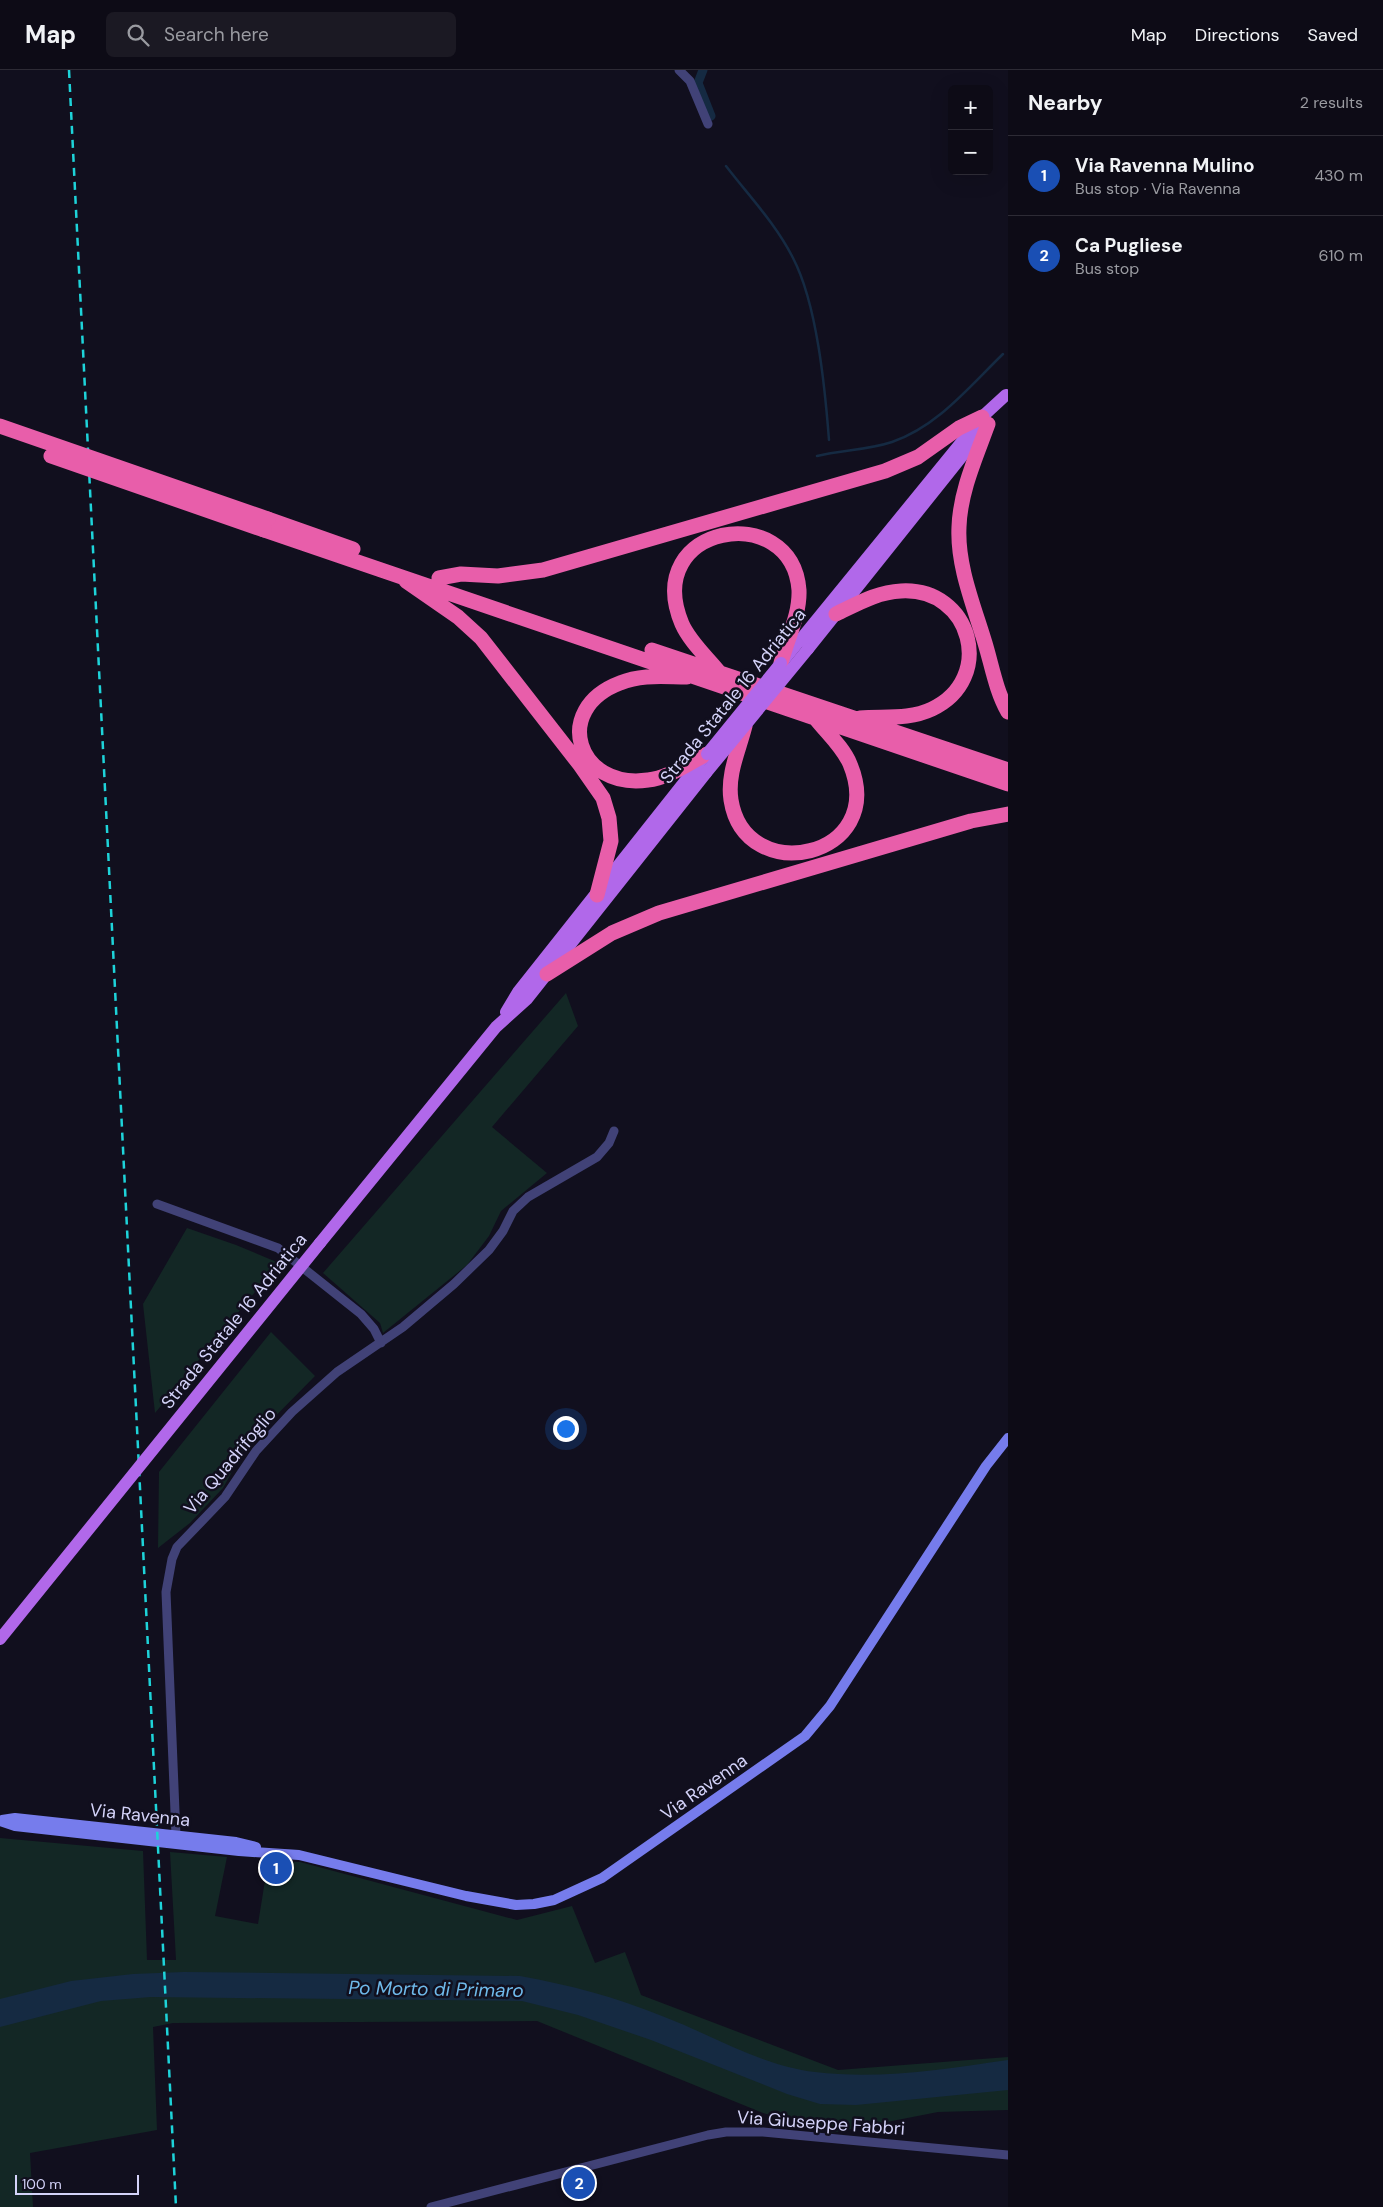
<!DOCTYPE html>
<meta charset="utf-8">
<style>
:root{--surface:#0d0b16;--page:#1b1923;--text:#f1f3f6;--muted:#9a9ba1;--line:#2d2b35;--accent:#2563eb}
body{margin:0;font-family:"DM Sans",sans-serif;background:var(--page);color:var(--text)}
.controls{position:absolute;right:15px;top:15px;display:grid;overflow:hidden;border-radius:8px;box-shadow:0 5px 20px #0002}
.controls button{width:45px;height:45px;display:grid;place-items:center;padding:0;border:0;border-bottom:1px solid var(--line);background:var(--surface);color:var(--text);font:25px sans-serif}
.scale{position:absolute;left:15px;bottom:12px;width:124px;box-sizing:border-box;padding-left:5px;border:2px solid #d4d3f9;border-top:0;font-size:14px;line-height:18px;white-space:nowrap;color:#d4d3f9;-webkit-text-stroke:4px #110f1e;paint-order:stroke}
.you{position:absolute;left:565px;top:1358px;width:18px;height:18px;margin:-12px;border:4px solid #fff;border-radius:50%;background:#1a73e8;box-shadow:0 0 0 8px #1a73e833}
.badge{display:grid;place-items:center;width:32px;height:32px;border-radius:50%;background:var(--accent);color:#fff;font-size:16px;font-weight:700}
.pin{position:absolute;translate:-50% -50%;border:2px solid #fff;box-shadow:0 1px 5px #0006}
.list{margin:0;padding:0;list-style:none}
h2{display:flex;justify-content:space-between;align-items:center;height:65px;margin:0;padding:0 20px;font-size:21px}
h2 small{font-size:16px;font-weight:400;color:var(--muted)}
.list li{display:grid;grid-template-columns:32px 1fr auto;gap:15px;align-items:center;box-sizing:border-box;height:80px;padding:0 20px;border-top:1px solid var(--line)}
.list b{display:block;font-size:19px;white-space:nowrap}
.list p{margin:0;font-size:16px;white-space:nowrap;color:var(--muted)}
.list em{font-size:16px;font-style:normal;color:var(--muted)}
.icon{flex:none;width:28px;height:28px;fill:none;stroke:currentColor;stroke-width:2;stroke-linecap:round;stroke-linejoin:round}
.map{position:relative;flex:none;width:1008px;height:2137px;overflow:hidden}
header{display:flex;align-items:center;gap:30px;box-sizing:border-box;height:70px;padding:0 25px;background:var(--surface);border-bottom:1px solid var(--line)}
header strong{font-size:24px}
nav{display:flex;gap:28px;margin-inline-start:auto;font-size:18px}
.search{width:350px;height:45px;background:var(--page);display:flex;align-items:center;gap:12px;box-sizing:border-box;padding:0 18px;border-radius:8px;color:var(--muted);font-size:19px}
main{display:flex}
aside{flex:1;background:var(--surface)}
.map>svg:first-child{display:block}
.green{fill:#132725}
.water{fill:#152a42}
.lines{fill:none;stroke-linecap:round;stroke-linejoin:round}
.stream{stroke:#152a42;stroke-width:2.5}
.canal{stroke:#152a42;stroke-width:9}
.minor{stroke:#414277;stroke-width:9}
.secondary{stroke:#767cec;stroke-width:10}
.primary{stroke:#b168ea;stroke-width:12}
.motorway{stroke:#e85eaa;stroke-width:15}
.rail{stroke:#1ed3d9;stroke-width:2.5;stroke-dasharray:8 6;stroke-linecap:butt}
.primary-bridge{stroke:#b168ea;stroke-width:12}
.motorway-bridge{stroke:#e85eaa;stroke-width:15}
.labels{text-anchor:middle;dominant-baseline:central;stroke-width:5;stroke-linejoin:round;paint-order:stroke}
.street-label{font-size:18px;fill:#d4d3f9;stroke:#110f1e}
.water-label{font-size:19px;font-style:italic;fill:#6fbaeb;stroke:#110f1e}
</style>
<header>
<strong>Map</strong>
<div class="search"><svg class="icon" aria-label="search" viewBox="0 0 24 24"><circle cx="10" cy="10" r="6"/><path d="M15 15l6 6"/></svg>Search here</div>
<nav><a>Map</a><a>Directions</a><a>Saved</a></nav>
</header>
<main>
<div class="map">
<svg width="1008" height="2137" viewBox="0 0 1008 2137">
<rect width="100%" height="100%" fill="#110f1e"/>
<path class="green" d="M566 923 578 956 492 1057 547 1103 501 1141 489 1166 467 1195 383 1263 380 1253 323 1203Z
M187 1158 236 1175 279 1193 155 1343 143 1234Z
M271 1262 315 1306 247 1375 223 1418 190 1453 158 1478 159 1402Z
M0 1768 143 1781 147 1890H176L170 1782 227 1787 215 1846 258 1854 268 1792H300L517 1850 572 1836 595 1893 625 1882 641 1925 838 2000 1008 1987V2040L938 2042 831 2063 763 2043 537 1951 173 1953 153 1957 157 2060 30 2083 33 2137H0Z"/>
<path class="water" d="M184 1902 520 1906C570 1915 615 1927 662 1946 712 1965 762 1996 815 2002 879 2010 945 1999 1008 1990V2020L856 2035 820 2034 787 2024 651 1970 578 1945 522 1931 151 1927 101 1931 0 1957V1929L71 1911 133 1904Z"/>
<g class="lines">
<path class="stream" d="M726 96C749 126 776 154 793 188 817 234 825 318 829 370
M817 386C842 380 868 380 892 372 938 356 969 317 1003 284"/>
<path class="canal" d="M703 0 698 13 711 46"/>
<path class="minor" d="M679 0 690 11 708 54
M157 1134 278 1178 361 1244 374 1259 381 1273
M176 1766 166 1522 172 1489 177 1477 225 1427 256 1381 292 1342 337 1302 403 1257 454 1214 489 1180 503 1161 513 1141 528 1127 597 1087 609 1073 614 1061
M431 2137 708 2065 726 2062H763L1008 2085"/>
<path class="secondary" d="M2 1750 15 1748 236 1772 256 1777
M0 1751 15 1756 239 1781 299 1785 466 1826 516 1835 534 1834 554 1830 602 1808 805 1666 830 1636 986 1396 1008 1368"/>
<path class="primary" d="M808 579 983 360
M783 591 982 347 1006 325
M506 942 518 922 705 686
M320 1173 496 957 527 929 706 703"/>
<path class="motorway" d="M988 354C976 387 960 422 959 457 957 496 974 536 985 573 992 596 996 621 1008 642
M268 449 353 479
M264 460 1008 714
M439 508 461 504 498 506 543 500 885 401 918 387 959 358 982 347
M406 511 458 547 481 568 580 695 603 728 609 748 611 771 597 825
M836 544C857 534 877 522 901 521 972 517 996 609 932 639 909 650 884 646 860 648
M652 580 1008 700
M719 602C707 587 690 572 682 554 640 454 792 429 799 520 800 545 787 569 781 593
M687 607C664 607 642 604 620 613 551 639 577 720 648 710 669 708 688 693 707 684
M745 656C739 680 727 704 731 730 745 819 889 788 850 694 843 677 827 663 816 649
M547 904 612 863 659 843 971 751 1008 744"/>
<path class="rail" d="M69 0 176 2137"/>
<path class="primary-bridge" d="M707 684 781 593
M706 703 808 579
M0 1569 320 1173"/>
<path class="motorway-bridge" d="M0 356 268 449
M51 386 264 460"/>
</g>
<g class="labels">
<g class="street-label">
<text transform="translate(733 626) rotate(-51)">Strada Statale 16 Adriatica</text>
<text transform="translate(234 1251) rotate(-51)">Strada Statale 16 Adriatica</text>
<text transform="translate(230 1391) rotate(-50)">Via Quadrifoglio</text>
<text transform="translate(704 1717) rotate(-35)">Via Ravenna</text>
<text transform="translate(140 1745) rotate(6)">Via Ravenna</text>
<text transform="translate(821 2053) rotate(4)">Via Giuseppe Fabbri</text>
</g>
<g class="water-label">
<text transform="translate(436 1919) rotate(1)">Po Morto di Primaro</text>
</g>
</g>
</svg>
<div class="controls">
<button>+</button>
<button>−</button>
</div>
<div class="scale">100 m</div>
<div class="you"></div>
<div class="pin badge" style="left:276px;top:1798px;background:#1a4fb4">1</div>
<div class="pin badge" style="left:579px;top:2113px;background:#1a4fb4">2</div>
</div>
<aside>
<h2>Nearby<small>2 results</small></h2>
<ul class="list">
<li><span class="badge" style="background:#1a4fb4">1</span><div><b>Via Ravenna Mulino</b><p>Bus stop · Via Ravenna</p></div><em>430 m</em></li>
<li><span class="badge" style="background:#1a4fb4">2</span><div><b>Ca Pugliese</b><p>Bus stop</p></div><em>610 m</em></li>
</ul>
</aside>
</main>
